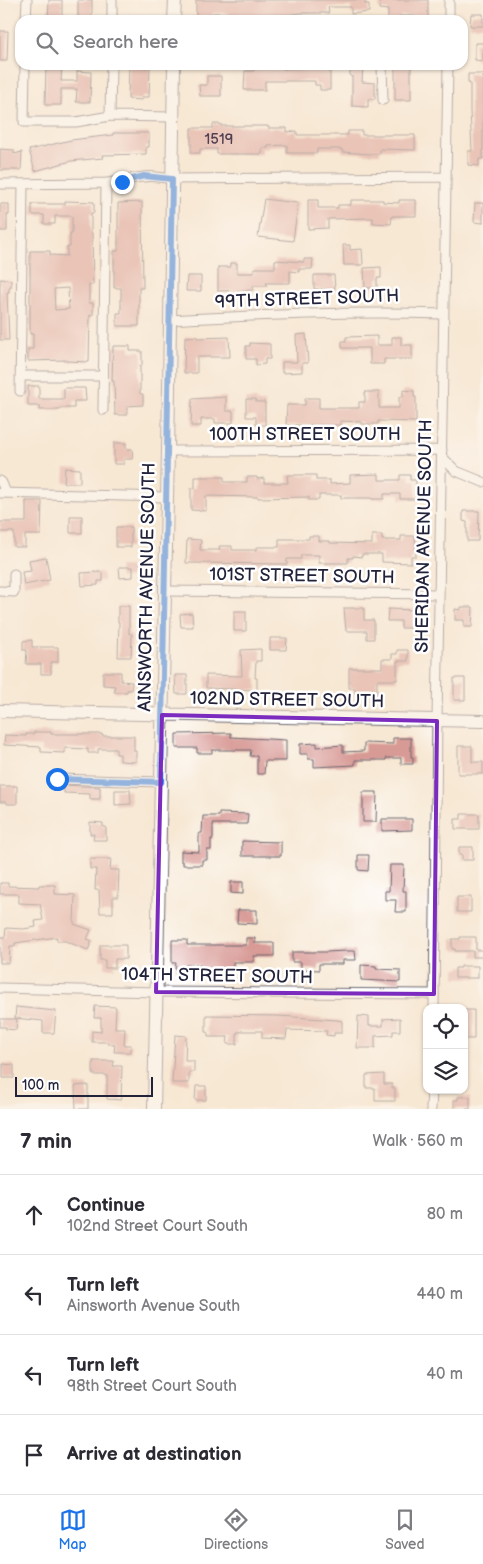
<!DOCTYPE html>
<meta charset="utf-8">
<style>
:root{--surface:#fff;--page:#f7f7f7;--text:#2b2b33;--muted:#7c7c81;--line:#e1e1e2;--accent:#1a73e8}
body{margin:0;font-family:"Balsamiq Sans",sans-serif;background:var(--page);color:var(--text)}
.controls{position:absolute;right:15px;bottom:15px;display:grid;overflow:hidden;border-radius:10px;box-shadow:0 1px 4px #0004}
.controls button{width:45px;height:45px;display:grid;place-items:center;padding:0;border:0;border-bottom:1px solid var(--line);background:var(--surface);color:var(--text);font:25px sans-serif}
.scale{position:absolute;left:15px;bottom:12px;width:138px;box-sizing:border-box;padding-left:5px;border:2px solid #22223b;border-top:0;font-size:14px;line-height:18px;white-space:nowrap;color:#22223b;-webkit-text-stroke:4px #fff;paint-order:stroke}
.stop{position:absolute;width:15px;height:15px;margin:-11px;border:4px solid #1a73e8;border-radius:50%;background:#fff}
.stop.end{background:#1a73e8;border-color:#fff;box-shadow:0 1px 5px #0008}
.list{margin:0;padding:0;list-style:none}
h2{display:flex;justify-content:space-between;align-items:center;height:65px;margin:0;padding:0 20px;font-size:21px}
h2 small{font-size:16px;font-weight:400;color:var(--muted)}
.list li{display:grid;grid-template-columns:32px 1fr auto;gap:15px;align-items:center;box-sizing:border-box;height:80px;padding:0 20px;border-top:1px solid var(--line)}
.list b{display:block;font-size:19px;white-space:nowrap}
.list p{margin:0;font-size:16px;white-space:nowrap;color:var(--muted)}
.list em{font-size:16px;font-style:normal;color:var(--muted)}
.icon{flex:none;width:28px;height:28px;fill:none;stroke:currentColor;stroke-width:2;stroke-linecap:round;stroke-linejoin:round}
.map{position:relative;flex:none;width:483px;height:1109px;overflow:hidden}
.search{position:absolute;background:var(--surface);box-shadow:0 1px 4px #0004;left:15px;right:15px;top:15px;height:55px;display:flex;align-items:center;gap:12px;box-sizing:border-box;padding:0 18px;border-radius:15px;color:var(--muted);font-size:19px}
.sheet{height:385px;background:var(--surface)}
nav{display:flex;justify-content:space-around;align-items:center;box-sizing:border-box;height:70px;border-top:1px solid var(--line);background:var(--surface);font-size:14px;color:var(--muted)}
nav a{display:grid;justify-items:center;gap:2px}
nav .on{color:var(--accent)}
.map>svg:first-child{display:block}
.building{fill:#d89a95;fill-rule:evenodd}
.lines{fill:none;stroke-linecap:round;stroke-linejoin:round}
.street-casing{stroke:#6d6771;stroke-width:11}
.secondary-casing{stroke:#6d6771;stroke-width:14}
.street{stroke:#fff;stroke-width:9}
.secondary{stroke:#fff;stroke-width:12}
.route{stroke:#1a73e8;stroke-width:6}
.marked{fill:none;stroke:#7b2cbf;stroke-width:4;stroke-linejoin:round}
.labels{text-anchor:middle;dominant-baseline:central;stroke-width:5;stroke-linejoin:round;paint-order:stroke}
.number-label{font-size:15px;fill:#504052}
.street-label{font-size:18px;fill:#22223b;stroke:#fff}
</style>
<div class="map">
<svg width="483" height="1109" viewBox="0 0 483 1109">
<rect width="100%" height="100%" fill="#fff"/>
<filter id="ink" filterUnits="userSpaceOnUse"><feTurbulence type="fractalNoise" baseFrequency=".02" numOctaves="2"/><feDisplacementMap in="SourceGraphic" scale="10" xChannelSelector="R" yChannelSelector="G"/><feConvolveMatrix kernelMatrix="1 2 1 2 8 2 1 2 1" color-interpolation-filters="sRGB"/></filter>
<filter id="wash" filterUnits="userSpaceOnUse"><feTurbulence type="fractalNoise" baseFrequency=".0096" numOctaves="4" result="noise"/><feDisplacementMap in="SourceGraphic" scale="20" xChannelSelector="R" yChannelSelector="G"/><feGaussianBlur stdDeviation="1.12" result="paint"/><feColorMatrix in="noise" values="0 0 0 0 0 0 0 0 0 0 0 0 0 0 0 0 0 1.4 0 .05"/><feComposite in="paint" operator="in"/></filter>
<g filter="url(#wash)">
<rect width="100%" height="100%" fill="#f7e8d4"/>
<g id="blocks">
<path class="building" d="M49 0H62V20H48Z
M78 0H92V20H78Z
M196 0H365V4H369V12L351 14V7H328L329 13H300L286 15 229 16V13H213V20H204V18H196Z
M380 0H428V20H414V16H400V20H388V10L379 9Z
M471 14H483V26H470Z
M0 31H8L7 61H0Z
M475 43H483V61L475 60Z
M46 65H62L61 81H77V71L91 72 90 102H76L77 89H61V105H45Z
M129 65H142V67H150L149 97H142V100L128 99Z
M254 65H283V69L300 68V65H330V90H320V85H315V81H265V90H244L245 71H254Z
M350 65H363L362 82 375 83V99H368V107L352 106V76H350Z
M395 65H411V100H395Z
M468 74H483V159H479V166L468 165V151H472L470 111V83H468Z
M207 76H221V96H200L199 85H207Z
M213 124H221V126H268V128H287V132L297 131V135H348V131H362V135H415V150L380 149V154H370L342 152V149H317V153H287V145L268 146V148H262V154H217V149H200V153H191V128H213Z
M113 133H149V147H146V154L102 155 103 158 71 161 35 171 29 150 71 140 113 135Z
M0 149 14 150V154L22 152 21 170H0Z
M264 199 298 203 293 241 258 237Z
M308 200H318V208H338V205H351V200H383V202L399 203V200H416V216H392L391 224 373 223V218L328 219V228L308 229Z
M65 201 94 202V213H91V233H92L93 285H89V303H93V315H90L89 362 66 361V360L28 361V349H33V334H30V251H50V255L67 256V247H70V233H72V216H55V224H44V215H32V204H65ZM68 288 69 309 55 310 54 289Z
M142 202 143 288H139V326H117V313H121V288H114V251H118V203Z
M475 203H483V223L474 222Z
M0 204H9V215H7V231H0Z
M343 245H350V250L362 249 363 265H344Z
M304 259H313L312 269H299V272L290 271V283H266L267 286H253V290L218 291V267H230V263H237V273H254V268H275V260L304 262Z
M381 267V278H377V288H365L364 268Z
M314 275H334L335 289H314Z
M187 276H201V291H186Z
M0 279 11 280V287H9V292H7L9 340H0Z
M306 334 308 363H302V372L282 373V362H297L296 335Z
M197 336V338L229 337 230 357H197V373H184L185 337Z
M377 336V345H392V337H401V345H412V359H384V364H370V348H342V341H346V337Z
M250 343 270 344V359H265V364L256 365V359H246V346H250Z
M113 346H130V351H142V366H140V394H143V405L127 406V415H115L114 381H112Z
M28 386H39V399H64V388H85L86 401H74V408H60V410H40V406H28Z
M403 390 414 391V397H416V422L378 421V424H362V422L340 421V425H286L287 405H305V398H319V408H359V402H365V392H379V408H399V397H403Z
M226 397V411H233V423H215V419H201V426H191L192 399Z
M246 399H256V402H265V425H256V417H246Z
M114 443H126V449H132L133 459H124V464H114Z
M65 468 80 469V483H64Z
M379 474V480H400V475H410V480H416V499H400V494H384V499H372V498H341V495H319V500H309V497L258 498V497L206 496V511L191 510V488H195V477H224V482H247V477H257V479L264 478V483H288L287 475H316V480H330V484L350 483V475Z
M26 501H42L41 535H25V547H14V532H0V522H26Z
M463 511H479L478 541H467V522L463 521Z
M70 516H82V533H70Z
M116 527H131V547H116Z
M372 535H382V540H401V536H415L416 556H411V563L382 562V554H362V557L353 556V558H348V563H319V555H301V559H287V564L186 563 187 539 201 540 200 550H220L219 546H232V550H256V547H279V539H309V536H319V541H330V543L372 544Z
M46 557 50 580 24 585 22 572 31 571 29 560Z
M119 567H133V577L120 578Z
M99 572 103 573V581H98V585L82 586 81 573Z
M118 606H129V634H132L131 657H118L119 622H118Z
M461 607H473L472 627H464V620H455V609L461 610Z
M344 608H364V620H374V639H367V631H346Z
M388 609 414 610V628H401V621H387Z
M234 611H246V631H234Z
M192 613 193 627H181L180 614Z
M270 638H287L286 650H270Z
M32 640V647H58V662H51V674H41V664H26L27 650H23V641Z
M261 649V661H256L255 678H257V690L206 688V675L242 676 241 650Z
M397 650H408V661H397V680H377V694H355V688H349V668H382V659H392V654H397Z
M103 672H121V681L132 682 131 690H127V692H114L115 686 103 685Z
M175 675H187V694H176Z
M454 678H465V700H454Z
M34 732H51V734H102V736H134V751H136V762L120 761V754H116V749H98V753H88V749L65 748V753L41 752V747L4 745 5 735 26 736V734H34Z
M231 733V737L286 740V761H265L264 774H257V756H250L251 750H212V753H197V748H176V734Z
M393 738H411V757H413V764H401V758H386V760H355V765L314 767V759H308V754H300V744L317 743V747L343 745V752L364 751V743L393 744Z
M458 746H472V762H483V774H458Z
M64 785 100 787V799H90V794L64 793Z
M0 786H17V804H7V802H0Z
M115 790H130L131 804 115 805Z
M363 792H377L376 822H363Z
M219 813 248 814 247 824H213V839H211V850H207V860H202V865H183V862H181V851L199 852V833H202L203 816H219Z
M461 814H479V829H455V819H461Z
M382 819H412V830L382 831Z
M90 822 103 823V827H106V840H93L94 834H90Z
M242 841 281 842V856H242Z
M459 847H473V860H462V855H459Z
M358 855H369L368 871 358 870Z
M90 859H111L110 870H119L118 897H113V913H100L99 890H95L96 869H90Z
M390 865H404L403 891H406V912H395L396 900H385V891H389Z
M231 882H243V894L231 893Z
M0 883H8V886L39 887V885H55V894L75 895 74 924 91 930 87 939 92 941 88 950 65 941H57V937L15 943V946H10L9 963H0V937H5L6 928 23 929 36 927 35 921 43 920 40 904 19 903V894H0Z
M457 897H471V912H457Z
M238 910H257V924L237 923Z
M460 937H476V950H483V957H473V951H455V949H452V939H460Z
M246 938H255V943H274V956H254V962H233V970H200V965H186V969H175L176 963H172V940H187V945H246Z
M100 945H126V959H115V968H105V960H100Z
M346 951H355L356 960H343V964H319V970L301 969V962H292V952H326Z
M361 965 376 966V969L400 970V982L361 980Z
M461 966H478V978H455V968H461Z
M95 1006 116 1007 115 1028H125L124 1045H131V1052H114L115 1044H108V1042H92V1031L101 1032V1018H94Z
M16 1007 56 1011 54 1033H43V1021L15 1018Z
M464 1010H474V1039H464Z
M206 1015 279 1016 337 1020 342 1021V1033H334V1036L326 1035 327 1031 287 1030 286 1039 262 1038V1031H241V1032H237V1044H227L228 1037H208V1032H206Z
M358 1016 369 1017V1026H383V1019L400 1018V1031H393V1035L375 1036V1048H357Z
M0 1019H17L16 1030 6 1029V1027H0Z
M175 1035 186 1036 185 1061H194V1072H189V1083H172Z
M93 1061H114L113 1066H122L121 1100 107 1099V1075H93Z
M3 1064 14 1065V1078H3Z
M384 1074V1084H392V1088H395V1101H375V1088H366V1075Z
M88 1085V1109H76L75 1086Z
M196 1086H206V1100H195Z
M458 1097H470V1109H454V1100H458Z"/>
</g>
</g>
<g filter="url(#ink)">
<use href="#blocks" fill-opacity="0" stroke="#6d6771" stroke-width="1"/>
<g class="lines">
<defs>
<path id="street" d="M26 20 27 0
M112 20V0
M449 20V0
M25 65 24 122H76L110 116 173 117
M382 65 383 100
M110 116 111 65
M0 184 106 183C119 182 131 178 143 177 153 175 163 178 172 179L446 177
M170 320C262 315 352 311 444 314
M20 376H103
M20 391 23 184
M103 410 106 183
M168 451 442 450
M442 457 456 471 483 482
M0 481 2 483 6 493
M0 493 167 497
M0 591 14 592V574
M165 591 439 594
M57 779 161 782
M0 988 156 992 434 994
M434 1008 437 721 448 65
M431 1109 432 1090"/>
<path id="secondary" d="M174 20 175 0
M0 711 483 721
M154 1109 168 451 174 65"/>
</defs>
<use href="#street" class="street-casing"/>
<use href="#secondary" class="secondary-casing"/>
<use href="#street" class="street"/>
<use href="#secondary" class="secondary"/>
</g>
</g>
<g class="lines" filter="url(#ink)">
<path class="route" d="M57 779 161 782 172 179 144 176 122 182"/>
</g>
<path d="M0 0H483V1109H0ZM162 715 437 721 434 994 156 992Z" fill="#f7e8d4" fill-opacity=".55" fill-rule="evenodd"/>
<path class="marked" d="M162 715 437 721 434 994 156 992Z"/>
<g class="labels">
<g class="number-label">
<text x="219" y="139">1519</text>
</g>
<g class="street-label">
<text transform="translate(307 299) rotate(-2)">99TH STREET SOUTH</text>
<text x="305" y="434">100TH STREET SOUTH</text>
<text transform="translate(424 536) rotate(-89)">SHERIDAN AVENUE SOUTH</text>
<text transform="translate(302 576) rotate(1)">101ST STREET SOUTH</text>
<text transform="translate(147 587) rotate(-89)">AINSWORTH AVENUE SOUTH</text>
<text transform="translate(287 700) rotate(1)">102ND STREET SOUTH</text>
<text transform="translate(217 976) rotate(1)">104TH STREET SOUTH</text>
</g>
</g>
</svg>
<div class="controls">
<button><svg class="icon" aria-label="locate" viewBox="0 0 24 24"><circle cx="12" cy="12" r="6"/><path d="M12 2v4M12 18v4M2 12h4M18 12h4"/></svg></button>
<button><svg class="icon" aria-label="layers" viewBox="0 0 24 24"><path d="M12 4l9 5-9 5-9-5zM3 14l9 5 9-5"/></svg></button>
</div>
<div class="scale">100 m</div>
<div class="stop" style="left:57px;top:779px"></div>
<div class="stop end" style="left:122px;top:182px"></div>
<div class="search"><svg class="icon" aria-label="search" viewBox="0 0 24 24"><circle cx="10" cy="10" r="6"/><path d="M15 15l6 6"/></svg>Search here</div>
</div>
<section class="sheet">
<h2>7 min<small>Walk · 560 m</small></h2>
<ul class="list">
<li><svg class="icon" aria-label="ahead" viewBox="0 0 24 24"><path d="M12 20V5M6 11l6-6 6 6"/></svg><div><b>Continue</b><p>102nd Street Court South</p></div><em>80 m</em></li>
<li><svg class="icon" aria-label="left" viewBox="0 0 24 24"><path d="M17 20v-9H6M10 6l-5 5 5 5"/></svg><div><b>Turn left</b><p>Ainsworth Avenue South</p></div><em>440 m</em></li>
<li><svg class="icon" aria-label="left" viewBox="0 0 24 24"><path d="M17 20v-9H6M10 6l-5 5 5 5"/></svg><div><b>Turn left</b><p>98th Street Court South</p></div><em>40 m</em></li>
<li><svg class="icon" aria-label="arrive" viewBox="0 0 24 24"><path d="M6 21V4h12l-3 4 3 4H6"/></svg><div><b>Arrive at destination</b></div></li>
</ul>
</section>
<nav>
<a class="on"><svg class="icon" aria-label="map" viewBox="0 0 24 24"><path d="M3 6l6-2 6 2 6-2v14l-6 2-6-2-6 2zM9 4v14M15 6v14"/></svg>Map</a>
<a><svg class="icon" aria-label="directions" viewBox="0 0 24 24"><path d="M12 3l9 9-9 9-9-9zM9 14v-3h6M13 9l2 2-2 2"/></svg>Directions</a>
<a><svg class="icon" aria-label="saved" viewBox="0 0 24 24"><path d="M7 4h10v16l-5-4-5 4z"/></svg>Saved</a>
</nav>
